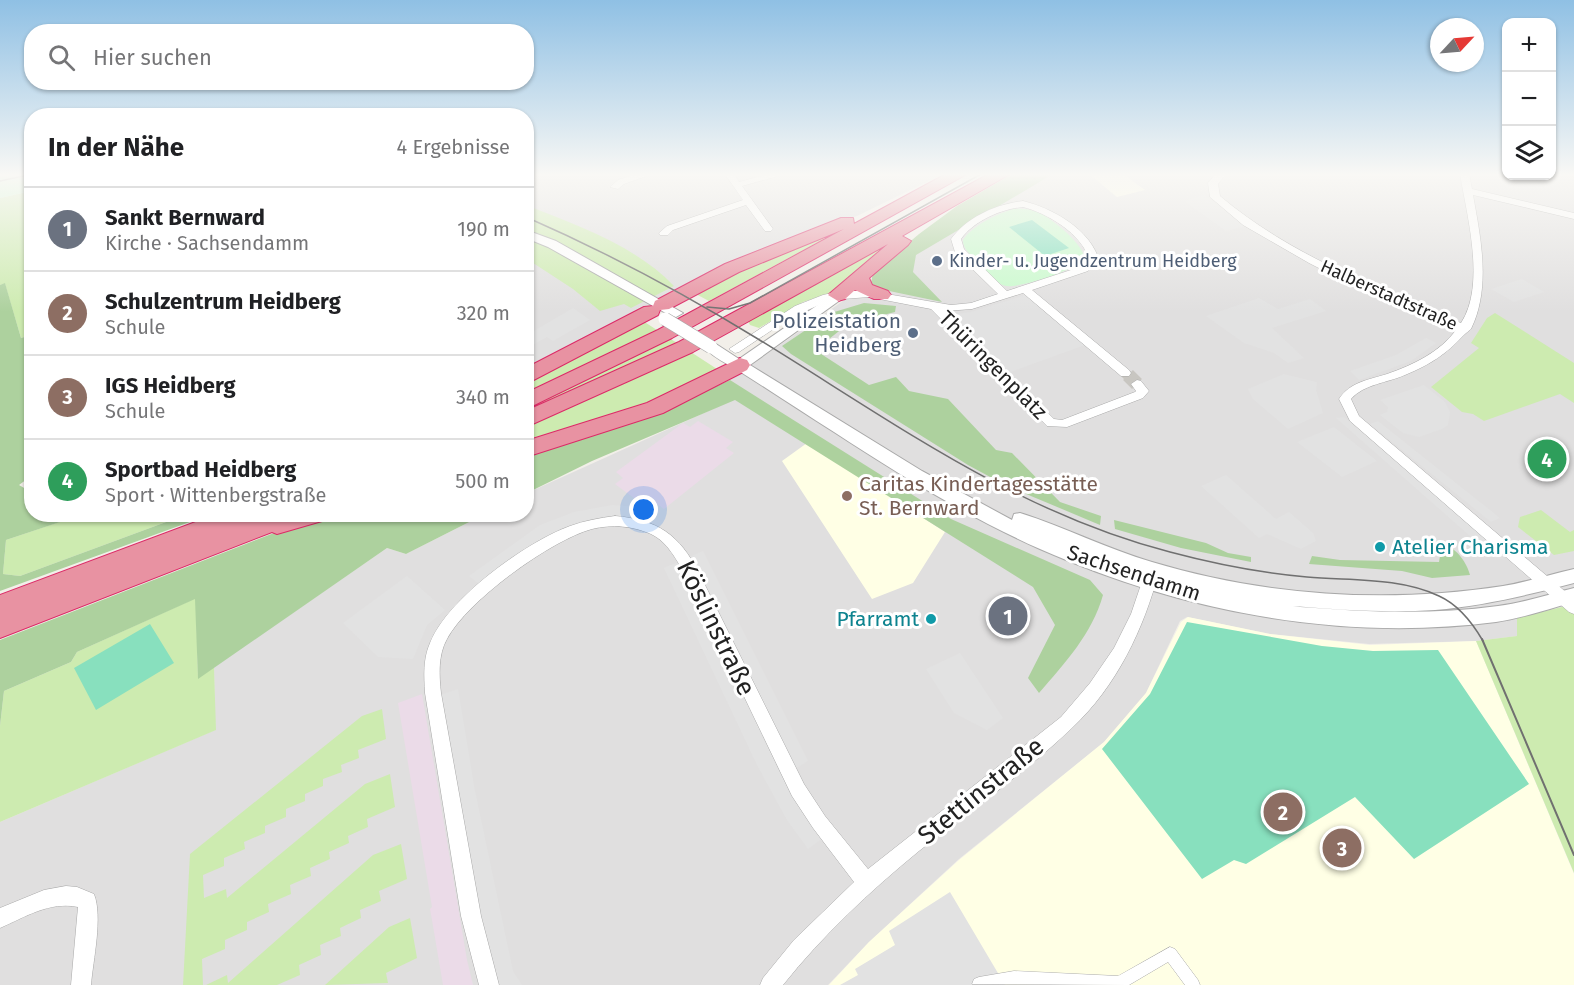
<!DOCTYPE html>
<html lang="de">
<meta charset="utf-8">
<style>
:root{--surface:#fff;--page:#f6f6f6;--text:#202124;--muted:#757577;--line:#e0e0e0;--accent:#111827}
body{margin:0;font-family:"Fira Sans",sans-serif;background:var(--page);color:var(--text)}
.controls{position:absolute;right:18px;top:18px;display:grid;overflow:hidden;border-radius:12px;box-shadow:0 2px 4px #0004}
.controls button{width:54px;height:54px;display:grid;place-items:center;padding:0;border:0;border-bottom:2px solid var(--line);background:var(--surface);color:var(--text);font:30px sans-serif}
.compass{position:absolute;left:1430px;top:18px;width:54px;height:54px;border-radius:50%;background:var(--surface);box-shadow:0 2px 4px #0004;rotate:64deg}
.you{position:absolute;left:644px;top:510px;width:21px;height:21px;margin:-15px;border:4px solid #fff;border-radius:50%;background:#1a73e8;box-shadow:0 0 0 9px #1a73e833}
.badge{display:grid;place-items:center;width:39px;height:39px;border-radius:50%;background:var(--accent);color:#fff;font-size:20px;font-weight:700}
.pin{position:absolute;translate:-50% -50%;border:3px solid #fff;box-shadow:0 2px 6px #0006}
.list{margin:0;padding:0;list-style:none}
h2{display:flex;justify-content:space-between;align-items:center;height:78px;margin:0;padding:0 24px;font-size:26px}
h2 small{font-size:20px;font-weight:400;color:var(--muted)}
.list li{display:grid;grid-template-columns:39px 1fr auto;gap:18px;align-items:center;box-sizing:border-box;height:84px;padding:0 24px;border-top:2px solid var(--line)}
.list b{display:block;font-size:22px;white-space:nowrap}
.list p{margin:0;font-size:20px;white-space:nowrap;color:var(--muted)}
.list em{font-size:20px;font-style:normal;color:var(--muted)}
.icon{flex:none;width:33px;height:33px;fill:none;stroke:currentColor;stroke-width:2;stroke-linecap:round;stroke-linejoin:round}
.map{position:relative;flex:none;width:1574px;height:985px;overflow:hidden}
.search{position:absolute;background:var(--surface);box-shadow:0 2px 4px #0004;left:24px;top:24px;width:510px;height:66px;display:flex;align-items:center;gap:15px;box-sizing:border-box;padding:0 21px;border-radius:24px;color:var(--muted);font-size:22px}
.panel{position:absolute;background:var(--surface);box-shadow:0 2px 4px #0004;left:24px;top:108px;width:510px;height:414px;border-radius:24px}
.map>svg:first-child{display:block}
.residential{fill:#e0dfdf}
.industrial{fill:#ebdbe8}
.education{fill:#ffffe5}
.grass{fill:#cdebb0}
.forest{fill:#add19e}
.park{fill:#c8facc}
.pitch{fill:#88e0be}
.parking{fill:#e2e2e2}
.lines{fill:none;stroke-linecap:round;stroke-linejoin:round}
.minor-tunnel-far1{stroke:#c8c6c1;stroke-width:10;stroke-dasharray:10 5;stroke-linecap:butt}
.minor-tunnel{stroke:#c8c6c1;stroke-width:14;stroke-dasharray:14 7;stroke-linecap:butt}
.pedestrian-casing{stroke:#a9a9a9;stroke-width:1}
.minor-casing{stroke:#a9a9a9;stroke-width:1}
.tertiary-casing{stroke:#a9a9a9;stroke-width:2}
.motorway-casing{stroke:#dc2a67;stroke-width:2}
.pedestrian{fill:#fff;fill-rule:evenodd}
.minor{fill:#fff;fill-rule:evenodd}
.tertiary{fill:#fff;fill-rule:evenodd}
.motorway{fill:#e892a2;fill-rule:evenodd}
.tram-far1{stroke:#707070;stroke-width:1.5}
.tram{stroke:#707070;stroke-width:2}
.tertiary-bridge-casing{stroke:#a9a9a9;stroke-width:14;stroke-linecap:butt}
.tertiary-bridge{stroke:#fff;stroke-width:13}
.service-dot{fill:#5c6f8a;stroke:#fff;stroke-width:2}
.education-dot{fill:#8d6e63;stroke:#fff;stroke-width:2}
.culture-dot{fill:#0f9aa8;stroke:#fff;stroke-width:2}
.labels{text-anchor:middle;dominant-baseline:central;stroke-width:6;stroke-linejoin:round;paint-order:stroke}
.far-service-label{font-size:18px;fill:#4e5e75;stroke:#fff;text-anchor:start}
.far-street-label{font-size:18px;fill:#222;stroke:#fff}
.service-label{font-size:21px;fill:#4e5e75;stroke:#fff;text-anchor:end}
.street-label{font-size:21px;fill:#222;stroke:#fff}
.education-label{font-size:21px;fill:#785e54;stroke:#fff;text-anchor:start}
.culture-label{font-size:21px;fill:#0d838f;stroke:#fff;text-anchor:start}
.near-street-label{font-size:26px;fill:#222;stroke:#fff}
</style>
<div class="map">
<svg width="1574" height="985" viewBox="0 0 1574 985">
<rect width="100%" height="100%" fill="#f2efe9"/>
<path class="residential" d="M538 174H943L857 216 760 251 527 368V196L530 197Z
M1043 174H1574V604L1517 618 1518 636 1476 641 1369 644 1270 634 1187 617 1180 621 1146 693 1104 742 959 859 869 942 828 985H0V822L215 730 214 667 387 548 406 554 483 515 526 514 527 493 735 399 730 380 923 245Z"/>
<path class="industrial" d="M698 421 733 442 726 448 734 453 664 509 649 498 642 504 615 484 623 478 616 472 683 423 690 427Z
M422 694 467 960 473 985H443L432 920 430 909 432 907 398 703Z"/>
<path class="education" d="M1089 174H1123L1145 190 1117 197Z
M807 443 945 532 913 583 872 599 782 461Z
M1188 617 1270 634 1370 645 1476 641 1574 874V985H829L869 942 959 860 1104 742 1146 693 1181 622Z"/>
<path class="grass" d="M31 191V335L21 338 5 284 0 285V198Z
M526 205C577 225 636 246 674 286L631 308 624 304 600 311 573 289 527 259Z
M845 228 709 301 692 292 764 257Z
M881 246 887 249 837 291 803 302 759 328 750 325 748 321Z
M1495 313 1574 363V403L1560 394 1484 421 1473 414 1462 412 1431 387 1479 348 1471 343 1487 318Z
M640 319 717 369 643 408 527 443V382Z
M1541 510 1570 532 1574 530V551L1554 555 1518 527 1520 517Z
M74 515H185L20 576 3 574 6 540 77 516Z
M196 598 198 678 214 667 216 730 0 822V726L4 691 71 662 77 652Z
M1574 604V873L1476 641 1517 636V618Z
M382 709 386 739 358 750 359 758 341 765 342 772 323 779V786L305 794V801L286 809V817L265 826V833L244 842 245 849 224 858V866L203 875 204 898 226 889 227 898 365 784 390 774 395 807 367 819 368 827 348 836 349 843 329 852 330 859 310 868 311 876 290 885 291 894 268 904 269 912 247 922V930L225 940V949L202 959 203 985H183L190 854 362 716Z
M401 844 407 879 379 891 381 901 360 910 361 918 340 928 341 936 320 945 321 955 299 965 300 975 277 985H206L227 975 228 983 373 855Z
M410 918 417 958 386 973 388 983 325 985 389 927Z"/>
<path class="forest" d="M1012 174H1053L916 255 913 272 942 302 870 287 873 273 919 234 957 206Z
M5 283 21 338 31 335V476L19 485 31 492 32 514 78 516 6 540 3 574 20 576 185 515H209L0 591V285Z
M864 303 896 306 895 312 848 324 815 350 869 385 896 377 909 391 948 399 996 450 1012 453 1060 502 1101 516 1100 525 1005 485 968 465 791 354 782 346 831 313Z
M730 380 951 519 1090 580 1103 595C1092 634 1065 663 1039 693L1028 678 1055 625 1033 587 735 400 592 461 527 493V455L655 414Z
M329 515H483L406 554 387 548 198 679 195 599 77 652 71 662 4 691 0 726V640L297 524Z
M1114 520 1206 543 1228 553 1251 557V562L1181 548 1115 529Z
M1428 540C1448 540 1465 556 1470 575L1432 578 1402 571 1309 564 1312 556 1340 560 1439 562 1441 550Z"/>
<path class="park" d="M0 174H31V191L0 198Z
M1014 209C1022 208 1030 209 1038 212 1052 219 1082 242 1085 259 1075 270 1021 288 1006 286 995 284 986 270 978 262 972 256 963 250 963 240 972 226 998 213 1014 209Z"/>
<path class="pitch" d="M1032 220 1069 248 1045 256 1009 227Z
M1187 622 1322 646 1373 651 1438 650 1529 784 1414 859 1355 797 1246 864 1234 860 1202 879 1102 749 1150 694Z
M150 624 174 663 96 710 74 668Z"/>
<path class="parking" d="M1204 195 1246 226 1226 231 1184 201Z
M1522 279 1544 292 1514 302 1491 289Z
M1026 295 1085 345 1008 373 947 315 971 312Z
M1259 298 1278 309 1310 299 1326 311 1272 328 1304 358 1288 363 1274 353 1244 343 1206 316Z
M573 308 590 320 553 341 547 337 527 348V335Z
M1426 338 1436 343 1411 361 1359 380 1350 371 1396 355Z
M1284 374 1317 382 1316 390 1323 413 1288 429 1253 399 1248 389Z
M1424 385 1445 402 1450 412 1448 425 1442 429 1419 437 1403 433 1380 415 1387 412 1388 407 1380 400Z
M1344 417 1470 524 1505 560 1495 558 1336 418Z
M1378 421 1500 518 1491 522 1370 424Z
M1334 427 1358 446 1377 461 1342 477 1297 442Z
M1226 475 1276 519 1289 512 1313 533 1316 541 1301 549 1267 534 1259 538 1201 486Z
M612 505 639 507 632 523 575 530 484 588 469 576 540 525 574 512Z
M703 551 808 761 788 773 828 834 808 849 787 820 757 765 664 568Z
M407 576 445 610 427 625 413 659 378 657 343 623Z
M960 653 1003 718 987 730 954 713 926 669Z
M458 689 475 791 513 971 522 985H489L434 697Z
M950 892 1005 985H840L858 975 855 969 895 945 889 931Z"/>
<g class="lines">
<path class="minor-tunnel-far1" d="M1125 373 1129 377"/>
<path class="minor-tunnel" d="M1128 375 1137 384"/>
<defs>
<path id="pedestrian" d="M1170 947 1175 949 1198 980 1200 985H1185L1168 962 1129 985 972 984 974 979 979 977 1014 971 1118 976Z"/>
<path id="minor" d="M637 174H652L624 184 618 189 610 187 618 180Z
M725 174H734L739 182 769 174H785L742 186 773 229 771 231H765L746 205 673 230 668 235H660L659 233 667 226 743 200Z
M1216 174H1226L1218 184 1220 196C1290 255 1377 288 1461 323 1486 285 1467 216 1460 174H1469L1472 189 1574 213V219L1473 195C1481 239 1491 288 1471 329 1470 330 1466 333 1464 335 1445 355 1431 364 1405 375 1387 383 1364 384 1351 399L1359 416 1574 599V614L1569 612 1350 421 1339 399C1350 382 1368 380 1387 374 1413 365 1440 352 1456 330L1358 288 1309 263 1243 225 1210 197 1208 183Z
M1023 201C1052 208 1090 229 1099 260L1088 271 1032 290 1129 370 1131 373 1129 376H1121L1023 293 972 309 945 311 1054 419 1062 420 1135 392 1136 391 1131 384 1137 380 1141 381 1149 391 1143 398 1067 427 1047 426 931 309 869 297 830 300 790 318 739 352 735 353 729 349 795 306 823 295 841 291H869L951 305 971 303 998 294 955 252 951 239C967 217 996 204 1023 201ZM1023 207C1047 213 1082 234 1089 259L1080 267 1007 291 964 249 961 239C974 221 1001 209 1023 207Z
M615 516C658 520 679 534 699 573L804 784 825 816 868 869 1061 717 1090 683 1114 648 1131 614 1147 567 1152 565 1157 567 1159 571C1144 629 1116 687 1072 728 1025 773 970 811 919 851 869 892 823 935 783 985H760L763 978 794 940 854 882 813 828 792 796 686 576C677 561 668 542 651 534 633 526 612 524 592 529 551 540 467 601 447 639 438 655 439 675 441 693L481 916 499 985H479L461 916 425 693C424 676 423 659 430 643 447 599 526 542 570 526 584 521 599 518 615 516Z
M66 886 77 887 94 894C103 917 93 960 91 985H71L78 907C50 901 25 917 0 928V908L44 890Z"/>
<path id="tertiary" d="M526 230 556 241 683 313 676 317 671 316 548 247 526 238Z
M838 291 843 292V298L750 365 922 471 1012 520 1014 514 1020 513C1065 527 1107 549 1152 562 1265 596 1386 604 1503 586 1527 582 1551 574 1574 569V583C1528 595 1482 606 1435 610 1388 613 1340 610 1293 606L1300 607C1366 612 1432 615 1498 606 1524 603 1549 594 1574 588V602C1548 609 1523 618 1496 622 1340 642 1183 612 1040 549 968 517 900 475 834 432 802 412 771 391 739 371 728 364 712 357 704 347L706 344H716L739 359Z"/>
<path id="motorway" d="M946 174H967L672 338 526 409V393L658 330 844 229 739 272 669 309 660 310 658 315 526 384V368L644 307 653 306 655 301 725 264 841 218H853L854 224Z
M989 174H1010L902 236 911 241 908 245 869 278 872 285 888 291 891 295 888 299H874L855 290 845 299 838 301 828 295 888 244 693 352 526 427V411L679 342Z
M740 358 747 360 750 365 747 370 663 413 526 457V441L647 403Z
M217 514H257L255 518 265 514H325L322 521 277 534 272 532 0 638V595Z"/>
</defs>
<use href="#pedestrian" class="pedestrian-casing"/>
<use href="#minor" class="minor-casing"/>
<use href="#tertiary" class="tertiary-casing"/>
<use href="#motorway" class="motorway-casing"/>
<use href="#pedestrian" class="pedestrian"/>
<use href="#minor" class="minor"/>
<use href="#tertiary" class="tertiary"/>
<use href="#motorway" class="motorway"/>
<path class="tram-far1" d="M0 181 32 174
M526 217C606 252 683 293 758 339 892 421 1015 512 1170 552 1215 564 1261 573 1307 577 1350 581 1399 577 1439 596 1459 605 1472 622 1483 641
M707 307 729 309 750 303 981 174"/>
<path class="tram" d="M1482 639 1574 855"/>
<defs>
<path id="tertiary-bridge" d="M665 319 711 347"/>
</defs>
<use href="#tertiary-bridge" class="tertiary-bridge-casing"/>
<use href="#tertiary-bridge" class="tertiary-bridge"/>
</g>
<linearGradient id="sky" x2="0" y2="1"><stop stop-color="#8fc0e4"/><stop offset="0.56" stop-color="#f9f8f5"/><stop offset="1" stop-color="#f9f8f5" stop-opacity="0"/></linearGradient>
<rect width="1574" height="312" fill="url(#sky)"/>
<g class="service-dot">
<circle cx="937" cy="261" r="6"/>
<circle cx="913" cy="333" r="6"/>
</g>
<circle class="education-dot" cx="847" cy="496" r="6"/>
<g class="culture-dot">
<circle cx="1380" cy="547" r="6"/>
<circle cx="931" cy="619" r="6"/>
</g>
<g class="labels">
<g class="far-service-label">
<text x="949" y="261">Kinder- u. Jugendzentrum Heidberg</text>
</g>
<g class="far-street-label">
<text transform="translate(1389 295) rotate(24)">Halberstadtstraße</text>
</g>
<g class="service-label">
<text x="901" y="321">Polizeistation<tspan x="901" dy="24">Heidberg</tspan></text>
</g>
<g class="street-label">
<text transform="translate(993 365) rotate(45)">Thüringenplatz</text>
<text transform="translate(1134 573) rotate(18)">Sachsendamm</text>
</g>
<g class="education-label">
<text x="859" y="484">Caritas Kindertagesstätte<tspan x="859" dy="24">St. Bernward</tspan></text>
</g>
<g class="culture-label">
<text x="1392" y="547">Atelier Charisma</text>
<text x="919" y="619" text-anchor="end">Pfarramt</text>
</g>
<g class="near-street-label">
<text transform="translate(716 628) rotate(64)">Köslinstraße</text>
<text transform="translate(981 791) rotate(-39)">Stettinstraße</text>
</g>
</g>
</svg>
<div class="controls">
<button>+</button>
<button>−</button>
<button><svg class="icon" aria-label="layers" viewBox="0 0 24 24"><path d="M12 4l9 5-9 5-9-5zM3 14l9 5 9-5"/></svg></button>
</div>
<svg class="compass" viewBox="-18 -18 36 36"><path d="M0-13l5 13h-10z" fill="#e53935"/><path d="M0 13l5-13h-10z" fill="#757577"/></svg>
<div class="you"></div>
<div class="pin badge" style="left:1008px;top:616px;background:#6b7280">1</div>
<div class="pin badge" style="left:1283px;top:812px;background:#8d6e63">2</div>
<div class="pin badge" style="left:1342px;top:848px;background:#8d6e63">3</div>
<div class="pin badge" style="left:1547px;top:459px;background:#2e9e5b">4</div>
<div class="search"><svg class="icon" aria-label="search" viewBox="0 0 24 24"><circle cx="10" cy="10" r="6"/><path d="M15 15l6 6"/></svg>Hier suchen</div>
<section class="panel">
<h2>In der Nähe<small>4 Ergebnisse</small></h2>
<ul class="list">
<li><span class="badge" style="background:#6b7280">1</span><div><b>Sankt Bernward</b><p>Kirche · Sachsendamm</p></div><em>190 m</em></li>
<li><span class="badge" style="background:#8d6e63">2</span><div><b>Schulzentrum Heidberg</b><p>Schule</p></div><em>320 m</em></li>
<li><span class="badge" style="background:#8d6e63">3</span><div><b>IGS Heidberg</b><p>Schule</p></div><em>340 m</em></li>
<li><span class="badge" style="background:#2e9e5b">4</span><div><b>Sportbad Heidberg</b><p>Sport · Wittenbergstraße</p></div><em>500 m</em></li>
</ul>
</section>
</div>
